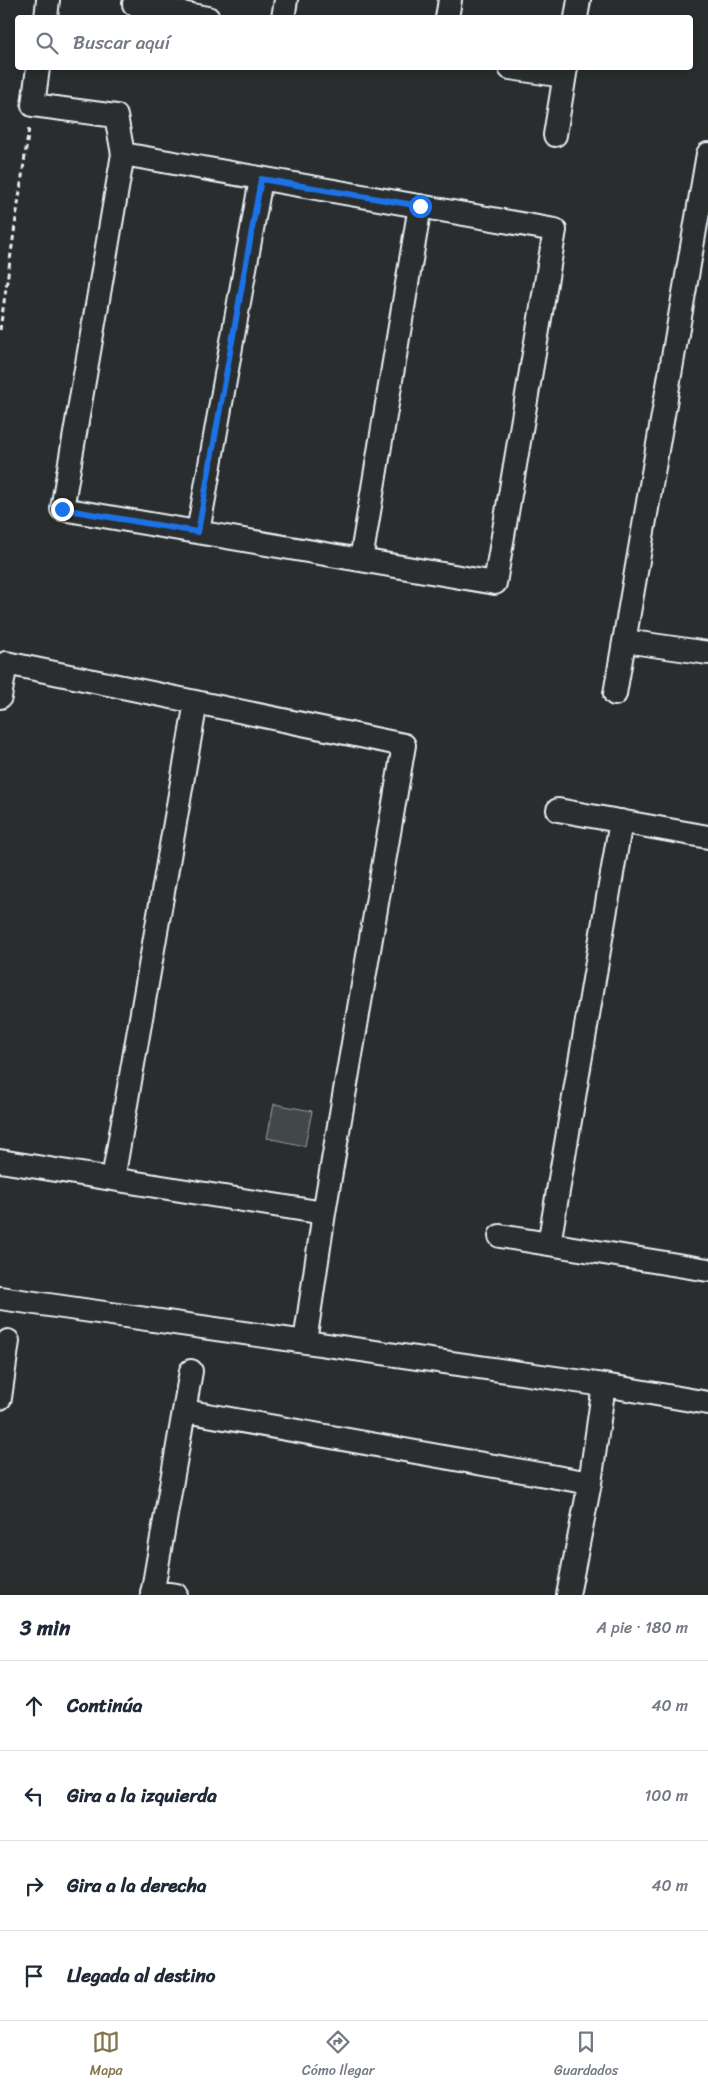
<!DOCTYPE html>
<html lang="es">
<meta charset="utf-8">
<style>
:root{--surface:#fff;--page:#f2f2f3;--text:#1f2937;--muted:#747a83;--line:#e0e1e3;--accent:#84754c}
body{margin:0;font-family:Sriracha,sans-serif;background:var(--page);color:var(--text)}
.stop{position:absolute;width:15px;height:15px;margin:-11px;border:4px solid #1a73e8;border-radius:50%;background:#fff}
.stop.end{background:#1a73e8;border-color:#fff;box-shadow:0 1px 5px #0008}
.list{margin:0;padding:0;list-style:none}
h2{display:flex;justify-content:space-between;align-items:center;height:65px;margin:0;padding:0 20px;font-size:21px}
h2 small{font-size:16px;font-weight:400;color:var(--muted)}
.list li{display:grid;grid-template-columns:32px 1fr auto;gap:15px;align-items:center;box-sizing:border-box;height:90px;padding:0 20px;border-top:1px solid var(--line)}
.list b{display:block;font-size:19px;white-space:nowrap}
.list em{font-size:16px;font-style:normal;color:var(--muted)}
.icon{flex:none;width:28px;height:28px;fill:none;stroke:currentColor;stroke-width:2;stroke-linecap:round;stroke-linejoin:round}
.map{position:relative;flex:none;width:708px;height:1595px;overflow:hidden}
.search{position:absolute;background:var(--surface);box-shadow:0 2px 8px #0003;left:15px;right:15px;top:15px;height:55px;display:flex;align-items:center;gap:12px;box-sizing:border-box;padding:0 18px;border-radius:5px;color:var(--muted);font-size:19px}
.sheet{height:425px;background:var(--surface)}
nav{display:flex;justify-content:space-around;align-items:center;box-sizing:border-box;height:70px;border-top:1px solid var(--line);background:var(--surface);font-size:14px;color:var(--muted)}
nav a{display:grid;justify-items:center;gap:2px}
nav .on{color:var(--accent)}
.map>svg:first-child{display:block}
.green{fill:#424648;stroke:#959ca0}
.lines{fill:none;stroke-linecap:round;stroke-linejoin:round}
.street-casing{stroke:#e8f1f8;stroke-width:26}
.path{stroke:#e8f1f8;stroke-width:3;stroke-dasharray:5 4;stroke-linecap:butt}
.street{stroke:#2a2d2e;stroke-width:22}
.route{stroke:#1a73e8;stroke-width:6}
</style>
<div class="map">
<svg width="708" height="1595" viewBox="0 0 708 1595">
<rect width="100%" height="100%" fill="#2a2d2e"/>
<filter id="ink" filterUnits="userSpaceOnUse"><feTurbulence type="fractalNoise" baseFrequency=".02" numOctaves="2"/><feDisplacementMap in="SourceGraphic" scale="10" xChannelSelector="R" yChannelSelector="G"/><feConvolveMatrix kernelMatrix="1 2 1 2 8 2 1 2 1" color-interpolation-filters="sRGB"/></filter>
<g filter="url(#ink)">
<path class="green" d="M274 1104 312 1111 305 1146 267 1138Z"/>
<g class="lines">
<defs>
<path id="street" d="M135 0 134 4 208 18
M46 18 48 0
M283 18 286 0
M447 18 450 0
M576 18 579 0
M38 68 33 105 116 116 123 154 555 230 495 583 62 509 123 154
M510 68 564 76
M555 135 566 68
M198 532 261 179
M361 560 420 206
M625 641 708 653
M615 694 708 154
M0 697 6 663 404 745 324 1213 305 1342
M558 810 708 837
M0 1161 324 1213
M113 1179 196 702
M500 1236 708 1270
M549 1244 621 821
M0 1298 604 1385 708 1403
M0 1398 8 1341
M185 1411 590 1483
M152 1592 176 1595
M152 1595 191 1371
M568 1595 590 1483 604 1385"/>
</defs>
<use href="#street" class="street-casing"/>
<path class="path" d="M0 330 29 128"/>
<use href="#street" class="street"/>
</g>
</g>
<g class="lines" filter="url(#ink)">
<path class="route" d="M62 509 198 532 261 179 420 206"/>
</g>
</svg>
<div class="stop" style="left:420px;top:206px"></div>
<div class="stop end" style="left:62px;top:509px"></div>
<div class="search"><svg class="icon" aria-label="search" viewBox="0 0 24 24"><circle cx="10" cy="10" r="6"/><path d="M15 15l6 6"/></svg>Buscar aquí</div>
</div>
<section class="sheet">
<h2>3 min<small>A pie · 180 m</small></h2>
<ul class="list">
<li><svg class="icon" aria-label="ahead" viewBox="0 0 24 24"><path d="M12 20V5M6 11l6-6 6 6"/></svg><div><b>Continúa</b></div><em>40 m</em></li>
<li><svg class="icon" aria-label="left" viewBox="0 0 24 24"><path d="M17 20v-9H6M10 6l-5 5 5 5"/></svg><div><b>Gira a la izquierda</b></div><em>100 m</em></li>
<li><svg class="icon" aria-label="right" viewBox="0 0 24 24"><path d="M7 20v-9h11M14 6l5 5-5 5"/></svg><div><b>Gira a la derecha</b></div><em>40 m</em></li>
<li><svg class="icon" aria-label="arrive" viewBox="0 0 24 24"><path d="M6 21V4h12l-3 4 3 4H6"/></svg><div><b>Llegada al destino</b></div></li>
</ul>
</section>
<nav>
<a class="on"><svg class="icon" aria-label="map" viewBox="0 0 24 24"><path d="M3 6l6-2 6 2 6-2v14l-6 2-6-2-6 2zM9 4v14M15 6v14"/></svg>Mapa</a>
<a><svg class="icon" aria-label="directions" viewBox="0 0 24 24"><path d="M12 3l9 9-9 9-9-9zM9 14v-3h6M13 9l2 2-2 2"/></svg>Cómo llegar</a>
<a><svg class="icon" aria-label="saved" viewBox="0 0 24 24"><path d="M7 4h10v16l-5-4-5 4z"/></svg>Guardados</a>
</nav>
